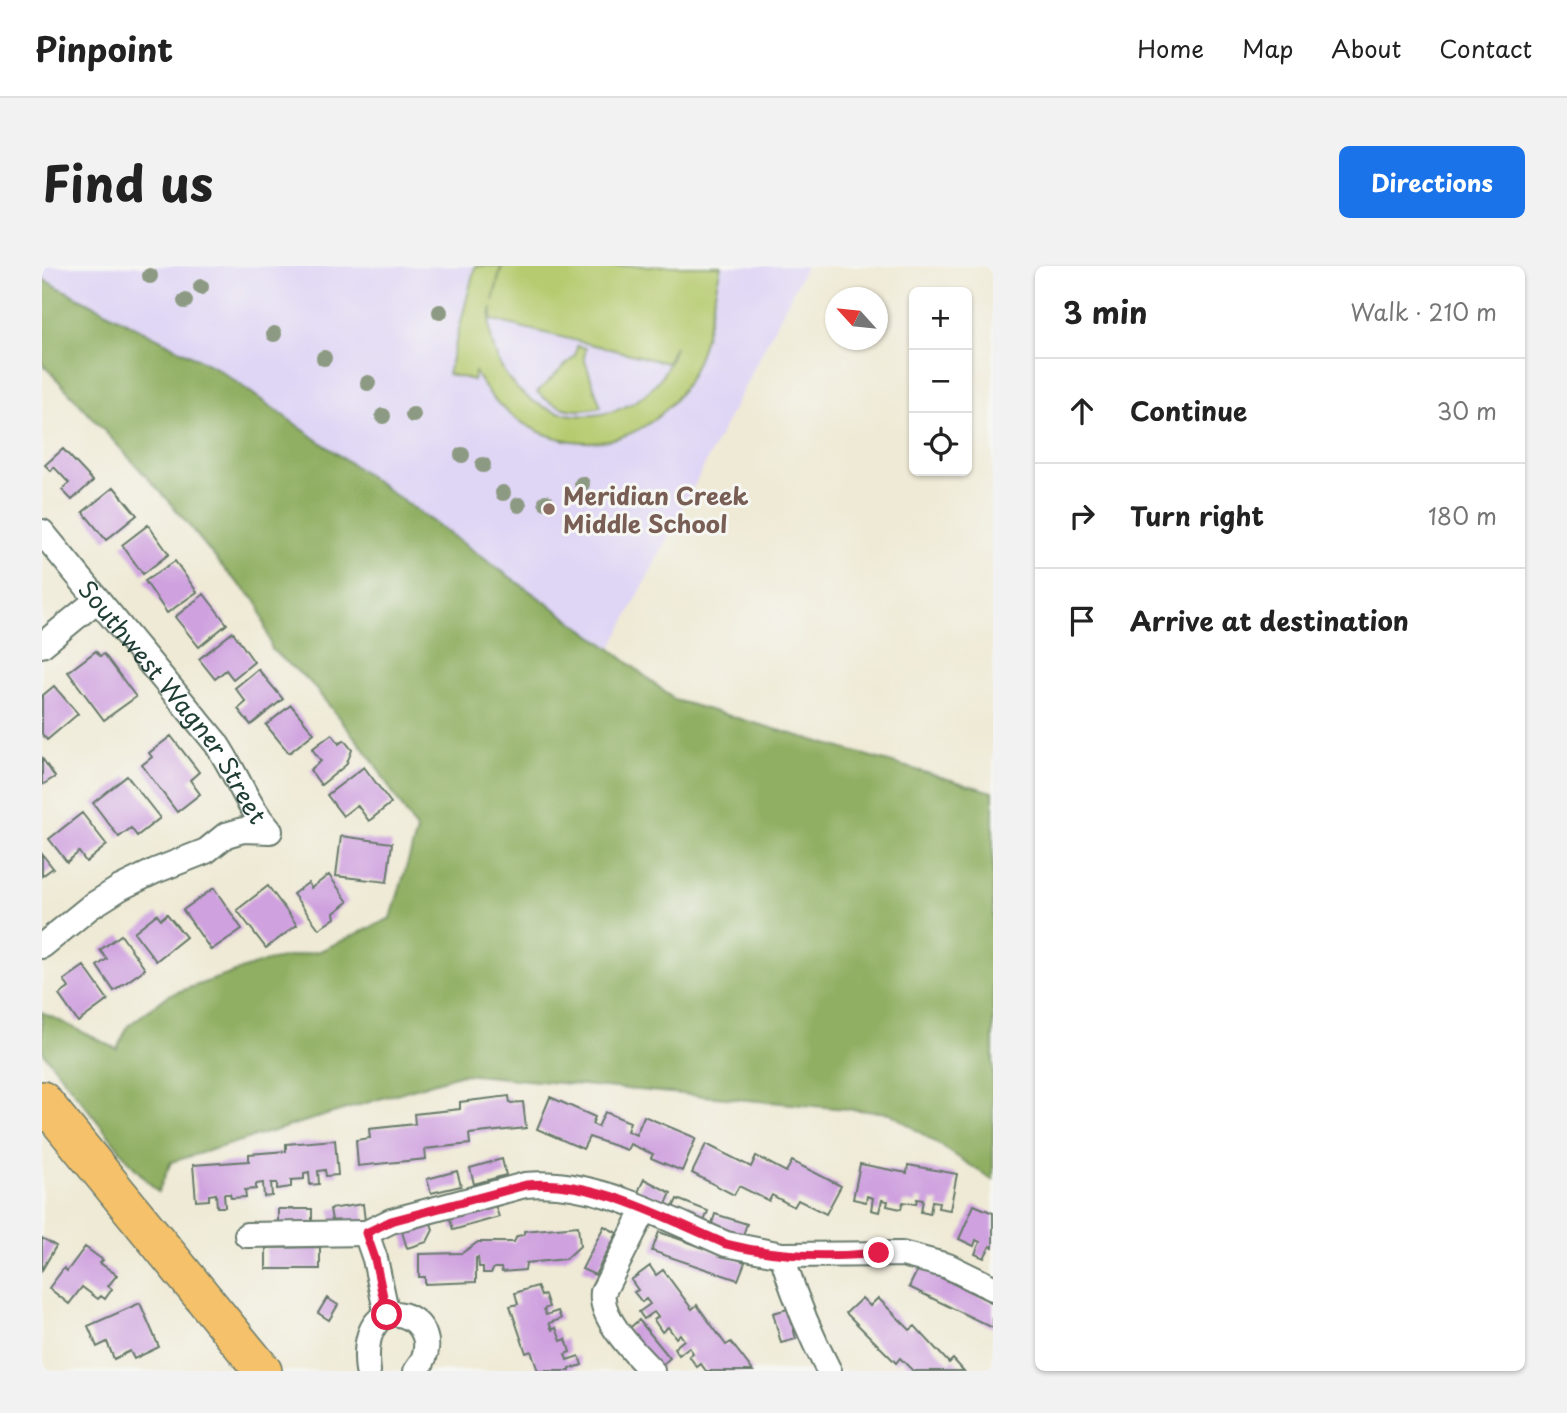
<!DOCTYPE html>
<meta charset="utf-8">
<style>
:root{--surface:#fff;--page:#f2f2f2;--text:#222;--muted:#767676;--line:#e0e0e0;--accent:#1a73e8}
body{margin:0;font-family:"Playpen Sans",sans-serif;background:var(--page);color:var(--text)}
.controls{position:absolute;right:21px;top:21px;display:grid;overflow:hidden;border-radius:10px;box-shadow:0 2px 5px #0004}
.controls button{width:63px;height:63px;display:grid;place-items:center;padding:0;border:0;border-bottom:2px solid var(--line);background:var(--surface);color:var(--text);font:35px sans-serif}
.compass{position:absolute;left:783px;top:21px;width:63px;height:63px;border-radius:50%;background:var(--surface);box-shadow:0 2px 5px #0004;rotate:297deg}
.stop{position:absolute;width:21px;height:21px;margin:-16px;border:5px solid #e11d48;border-radius:50%;background:#fff}
.stop.end{background:#e11d48;border-color:#fff;box-shadow:0 2px 7px #0008}
.list{margin:0;padding:0;list-style:none}
h2{display:flex;justify-content:space-between;align-items:center;height:91px;margin:0;padding:0 28px;font-size:30px}
h2 small{font-size:23px;font-weight:400;color:var(--muted)}
.list li{display:grid;grid-template-columns:46px 1fr auto;gap:21px;align-items:center;box-sizing:border-box;height:105px;padding:0 28px;border-top:2px solid var(--line)}
.list b{display:block;font-size:26px;white-space:nowrap}
.list em{font-size:23px;font-style:normal;color:var(--muted)}
.icon{flex:none;width:38px;height:38px;fill:none;stroke:currentColor;stroke-width:2;stroke-linecap:round;stroke-linejoin:round}
.map{position:relative;flex:none;width:951px;height:1105px;overflow:hidden;border-radius:10px}
header{display:flex;align-items:center;gap:42px;box-sizing:border-box;height:98px;padding:0 35px;background:var(--surface);border-bottom:2px solid var(--line)}
header strong{font-size:33px}
nav{display:flex;gap:38px;margin-inline-start:auto;font-size:24px}
.intro{display:flex;align-items:center;justify-content:space-between;box-sizing:border-box;height:168px;padding:0 42px}
h1{margin:0;font-size:49px}
.button{padding:18px 32px;border-radius:10px;background:var(--accent);color:#fff;font-size:24px;font-weight:700}
main{display:flex;gap:42px;padding:0 42px}
aside{flex:1;background:var(--surface);border-radius:10px;box-shadow:0 2px 5px #0004}
.map>svg:first-child{display:block}
.built{fill:#dfd5f5}
.green{fill:#b6cb6f;stroke:#6a8452;stroke-width:2;fill-rule:evenodd}
.forest{fill:#90af62;stroke:#58764b;stroke-width:2}
.building{fill:#cfa1df}
.lines{fill:none;stroke-linecap:round;stroke-linejoin:round}
.street-casing{stroke:#687a6c;stroke-width:28}
.primary-casing{stroke:#687a6c;stroke-width:40}
.street{stroke:#fff;stroke-width:24}
.primary{stroke:#f5c16b;stroke-width:37}
.tree{fill:#8d9a83}
.route{stroke:#e11d48;stroke-width:9}
.education-dot{fill:#8d6e63;stroke:#f6f6f2;stroke-width:2.5}
.labels{text-anchor:middle;dominant-baseline:central;stroke-width:6;stroke-linejoin:round;paint-order:stroke}
.education-label{font-size:24px;font-weight:bold;fill:#785e54;stroke:#f6f6f2;text-anchor:start}
.street-label{font-size:24px;fill:#1f3d34;stroke:#f6f6f2}
</style>
<header>
<strong>Pinpoint</strong>
<nav><a>Home</a><a>Map</a><a>About</a><a>Contact</a></nav>
</header>
<div class="intro"><h1>Find us</h1><a class="button">Directions</a></div>
<main>
<div class="map">
<svg width="951" height="1105" viewBox="0 0 951 1105">
<rect width="100%" height="100%" fill="#f6f6f2"/>
<filter id="ink" filterUnits="userSpaceOnUse"><feTurbulence type="fractalNoise" baseFrequency=".0143" numOctaves="2"/><feDisplacementMap in="SourceGraphic" scale="14" xChannelSelector="R" yChannelSelector="G"/><feConvolveMatrix kernelMatrix="1 2 1 2 8 2 1 2 1" color-interpolation-filters="sRGB"/></filter>
<filter id="wash" filterUnits="userSpaceOnUse"><feTurbulence type="fractalNoise" baseFrequency=".00686" numOctaves="4" result="noise"/><feDisplacementMap in="SourceGraphic" scale="28" xChannelSelector="R" yChannelSelector="G"/><feGaussianBlur stdDeviation="1.57" result="paint"/><feColorMatrix in="noise" values="0 0 0 0 0 0 0 0 0 0 0 0 0 0 0 0 0 1.4 0 .05"/><feComposite in="paint" operator="in"/></filter>
<g filter="url(#wash)">
<rect width="100%" height="100%" fill="#efead5"/>
<path class="built" d="M0 0H764L569 383 176 103 0 13Z"/>
<path class="green" d="M433 0H459L451 35 460 0H679C669 41 664 92 638 127 582 204 476 185 433 106L431 114 406 108ZM450 41V54L625 97 633 80C610 171 479 173 452 83 448 70 446 54 450 41Z
M535 80 544 82 542 92 559 141C535 148 513 143 495 126L533 90Z"/>
<path class="forest" d="M0 13 176 103 569 383 633 434 951 526V914L848 847 420 808 129 896 116 926 90 899 0 785V746L75 783 86 760 127 729 225 695 278 685 349 652 375 565 327 489 268 416 230 384 216 337 184 305 127 235 0 97Z"/>
<g id="blocks">
<path class="building" d="M21 183 51 215 30 234 20 224 27 217 12 201 9 205 3 199Z
M72 221 95 249 64 274 41 246Z
M106 259 127 288 101 308 80 279Z
M133 295 155 326 125 347 103 315Z
M162 328 185 358 157 381 133 351Z
M191 366 212 396 191 413 184 404 173 413 157 393Z
M54 385 58 390 62 388 94 431 62 454 26 406Z
M216 403 241 433 209 459 196 443 204 436 193 422Z
M12 420 36 448 5 474 0 468V430Z
M249 439 272 467 247 487 224 459Z
M290 468 297 478 302 474 310 484 304 499 279 519 268 504 279 495 270 483Z
M129 470 157 506 148 514 158 528 135 546 100 499 110 491 107 487Z
M0 492 13 511 0 519Z
M322 501 349 537 327 555 315 539 301 550 285 529Z
M85 510 118 552 95 570 89 562 77 571 51 537Z
M40 547 65 579 44 596 37 586 25 596 7 573Z
M299 570 350 577 345 616 294 610Z
M0 588 11 602 0 610Z
M287 609 306 636 292 647 293 652 277 663 251 628 266 617 269 622Z
M226 620 255 659 224 682 195 644Z
M172 622 200 663 169 684 141 644Z
M115 648 119 653 125 648 144 671 114 695 92 666Z
M79 669 103 703 72 725 55 700 65 693 58 684Z
M42 700 66 734 36 756 17 729 27 722 22 714Z
M467 830 468 837 481 836 484 862 427 868 428 878 383 883 384 893 316 900 314 874 328 872 327 863 373 858 372 848 418 843V836Z
M508 831 553 851 550 858 556 861 563 846 588 856 585 865 594 869 602 850 654 872 640 905 609 892 611 888 588 878 585 884 547 871 541 883 495 863Z
M293 874 296 909 284 910 283 904 276 905 277 918 268 919 267 906 262 907V913L249 914V921L235 923V917H229L230 930 222 931 221 917 214 918V923L203 924 204 931 189 932 188 928H182L183 941H175L174 928 167 929V934L154 935 151 899 207 895V888L244 885V878Z
M664 878 709 901 714 890 744 906 750 895 799 920 784 948 756 934 752 941 730 929 727 935 697 920 692 929 650 907Z
M460 893 464 909 432 918 428 902Z
M818 898 865 907 866 899 915 908 908 944 896 942 897 936 890 935 888 948 879 946 881 934 875 933 874 938 861 936 859 943 845 940 846 935 840 934 837 946 829 944 831 932 825 930 824 936 811 933Z
M415 905 419 920 389 927 385 913Z
M602 913 629 927 623 940 596 926Z
M635 933 666 945 660 961 628 948Z
M452 936 457 951 411 964 407 949Z
M321 938 323 955 291 960 288 943Z
M932 939 951 947V981L948 980 942 992 933 988 938 976 934 974 932 980 917 973Z
M236 943H270V960H236Z
M673 948 705 958 699 974 668 964Z
M389 957 391 964 385 976 365 982 360 966Z
M536 960 538 980 524 993 484 997 483 1004 460 1006 459 1002H452L449 1007H441V1001H437L436 991 434 992V1016L383 1018V1011H377V988L420 987 436 976H472L475 970 482 969V965Z
M562 960 575 967 553 1009 540 1003Z
M617 966 703 996 696 1014 610 985Z
M0 972 14 980 0 1004Z
M43 981 61 994 58 997 75 1009 66 1020 70 1023 63 1033 59 1030 56 1033 40 1021 27 1038 7 1022 22 1002 25 1005Z
M278 981V1003H224V982Z
M608 1000 614 1009 621 1004 650 1043 655 1039 684 1079 689 1076 711 1105H664L659 1098 655 1101 647 1090 651 1087 647 1081 637 1089 632 1082 642 1074 638 1068 634 1072 626 1061 620 1066 612 1054 616 1051 612 1046 602 1053 597 1046 608 1038 604 1033 600 1036 592 1026 596 1024 589 1014Z
M877 1001 951 1037V1062L867 1021Z
M495 1020 499 1030 503 1029 507 1041 502 1043 504 1049 516 1045 519 1053 507 1057 510 1064 514 1062 519 1075 524 1073 528 1086 523 1088 525 1094 537 1090 540 1099 528 1103V1105H496L489 1085 484 1087 468 1040 476 1038 473 1027Z
M285 1032 296 1039 287 1054 276 1047Z
M820 1032 828 1040 836 1032 868 1064 873 1060 907 1097 911 1093 922 1105H871L858 1092 854 1097 804 1047Z
M98 1037 117 1081 92 1093 88 1085 72 1093 65 1076 55 1081 46 1060Z
M746 1043 754 1073 739 1077 731 1047Z
M597 1054 628 1092 616 1103 584 1065Z"/>
</g>
</g>
<g filter="url(#ink)">
<use href="#blocks" fill-opacity="0" stroke="#687a6c" stroke-width="2"/>
<g class="lines">
<defs>
<g id="street">
<path id="s1" d="M0 266 174 477C195 508 203 537 228 565L201 564 184 569 164 585 113 605 78 622 48 641 0 680"/>
<path d="M0 379 55 334"/>
<path d="M603 943 561 1026C557 1052 593 1087 610 1105"/>
<path d="M205 969 324 967"/>
<path d="M740 989C752 1030 767 1067 787 1105"/>
<path d="M345 1049 333 993 324 967 349 955 483 919C551 912 623 952 684 978L740 989 860 988 906 1000 951 1022"/>
<path d="M326 1105C314 1008 416 1053 374 1105"/>
</g>
<path id="primary" d="M0 834 221 1105"/>
</defs>
<use href="#street" class="street-casing"/>
<use href="#primary" class="primary-casing"/>
<use href="#street" class="street"/>
<use href="#primary" class="primary"/>
</g>
<g class="tree">
<circle cx="108" cy="10" r="8"/>
<circle cx="159" cy="21" r="8"/>
<circle cx="143" cy="35" r="8"/>
<circle cx="398" cy="46" r="8"/>
<circle cx="232" cy="68" r="8"/>
<circle cx="282" cy="92" r="8"/>
<circle cx="326" cy="117" r="8"/>
<circle cx="371" cy="149" r="8"/>
<circle cx="341" cy="150" r="8"/>
<circle cx="420" cy="189" r="8"/>
<circle cx="441" cy="199" r="8"/>
<circle cx="540" cy="218" r="8"/>
<circle cx="461" cy="227" r="8"/>
<circle cx="504" cy="236" r="8"/>
<circle cx="477" cy="239" r="8"/>
</g>
</g>
<g class="lines" filter="url(#ink)">
<path class="route" d="M345 1049 333 993 324 967 349 955 484 919C551 912 623 952 684 978 734 991 786 992 837 987"/>
</g>
<circle class="education-dot" cx="507" cy="243" r="7"/>
<g class="labels">
<g class="education-label">
<text x="521" y="229">Meridian Creek<tspan x="521" dy="28">Middle School</tspan></text>
</g>
<g class="street-label">
<text stroke="none"><textPath href="#s1" startOffset="215">Southwest Wagner Street</textPath></text>
</g>
</g>
</svg>
<div class="controls">
<button>+</button>
<button>−</button>
<button><svg class="icon" aria-label="locate" viewBox="0 0 24 24"><circle cx="12" cy="12" r="6"/><path d="M12 2v4M12 18v4M2 12h4M18 12h4"/></svg></button>
</div>
<svg class="compass" viewBox="-18 -18 36 36"><path d="M0-13l5 13h-10z" fill="#e53935"/><path d="M0 13l5-13h-10z" fill="#767676"/></svg>
<div class="stop" style="left:345px;top:1049px"></div>
<div class="stop end" style="left:837px;top:987px"></div>
</div>
<aside>
<h2>3 min<small>Walk · 210 m</small></h2>
<ul class="list">
<li><svg class="icon" aria-label="ahead" viewBox="0 0 24 24"><path d="M12 20V5M6 11l6-6 6 6"/></svg><div><b>Continue</b></div><em>30 m</em></li>
<li><svg class="icon" aria-label="right" viewBox="0 0 24 24"><path d="M7 20v-9h11M14 6l5 5-5 5"/></svg><div><b>Turn right</b></div><em>180 m</em></li>
<li><svg class="icon" aria-label="arrive" viewBox="0 0 24 24"><path d="M6 21V4h12l-3 4 3 4H6"/></svg><div><b>Arrive at destination</b></div></li>
</ul>
</aside>
</main>
